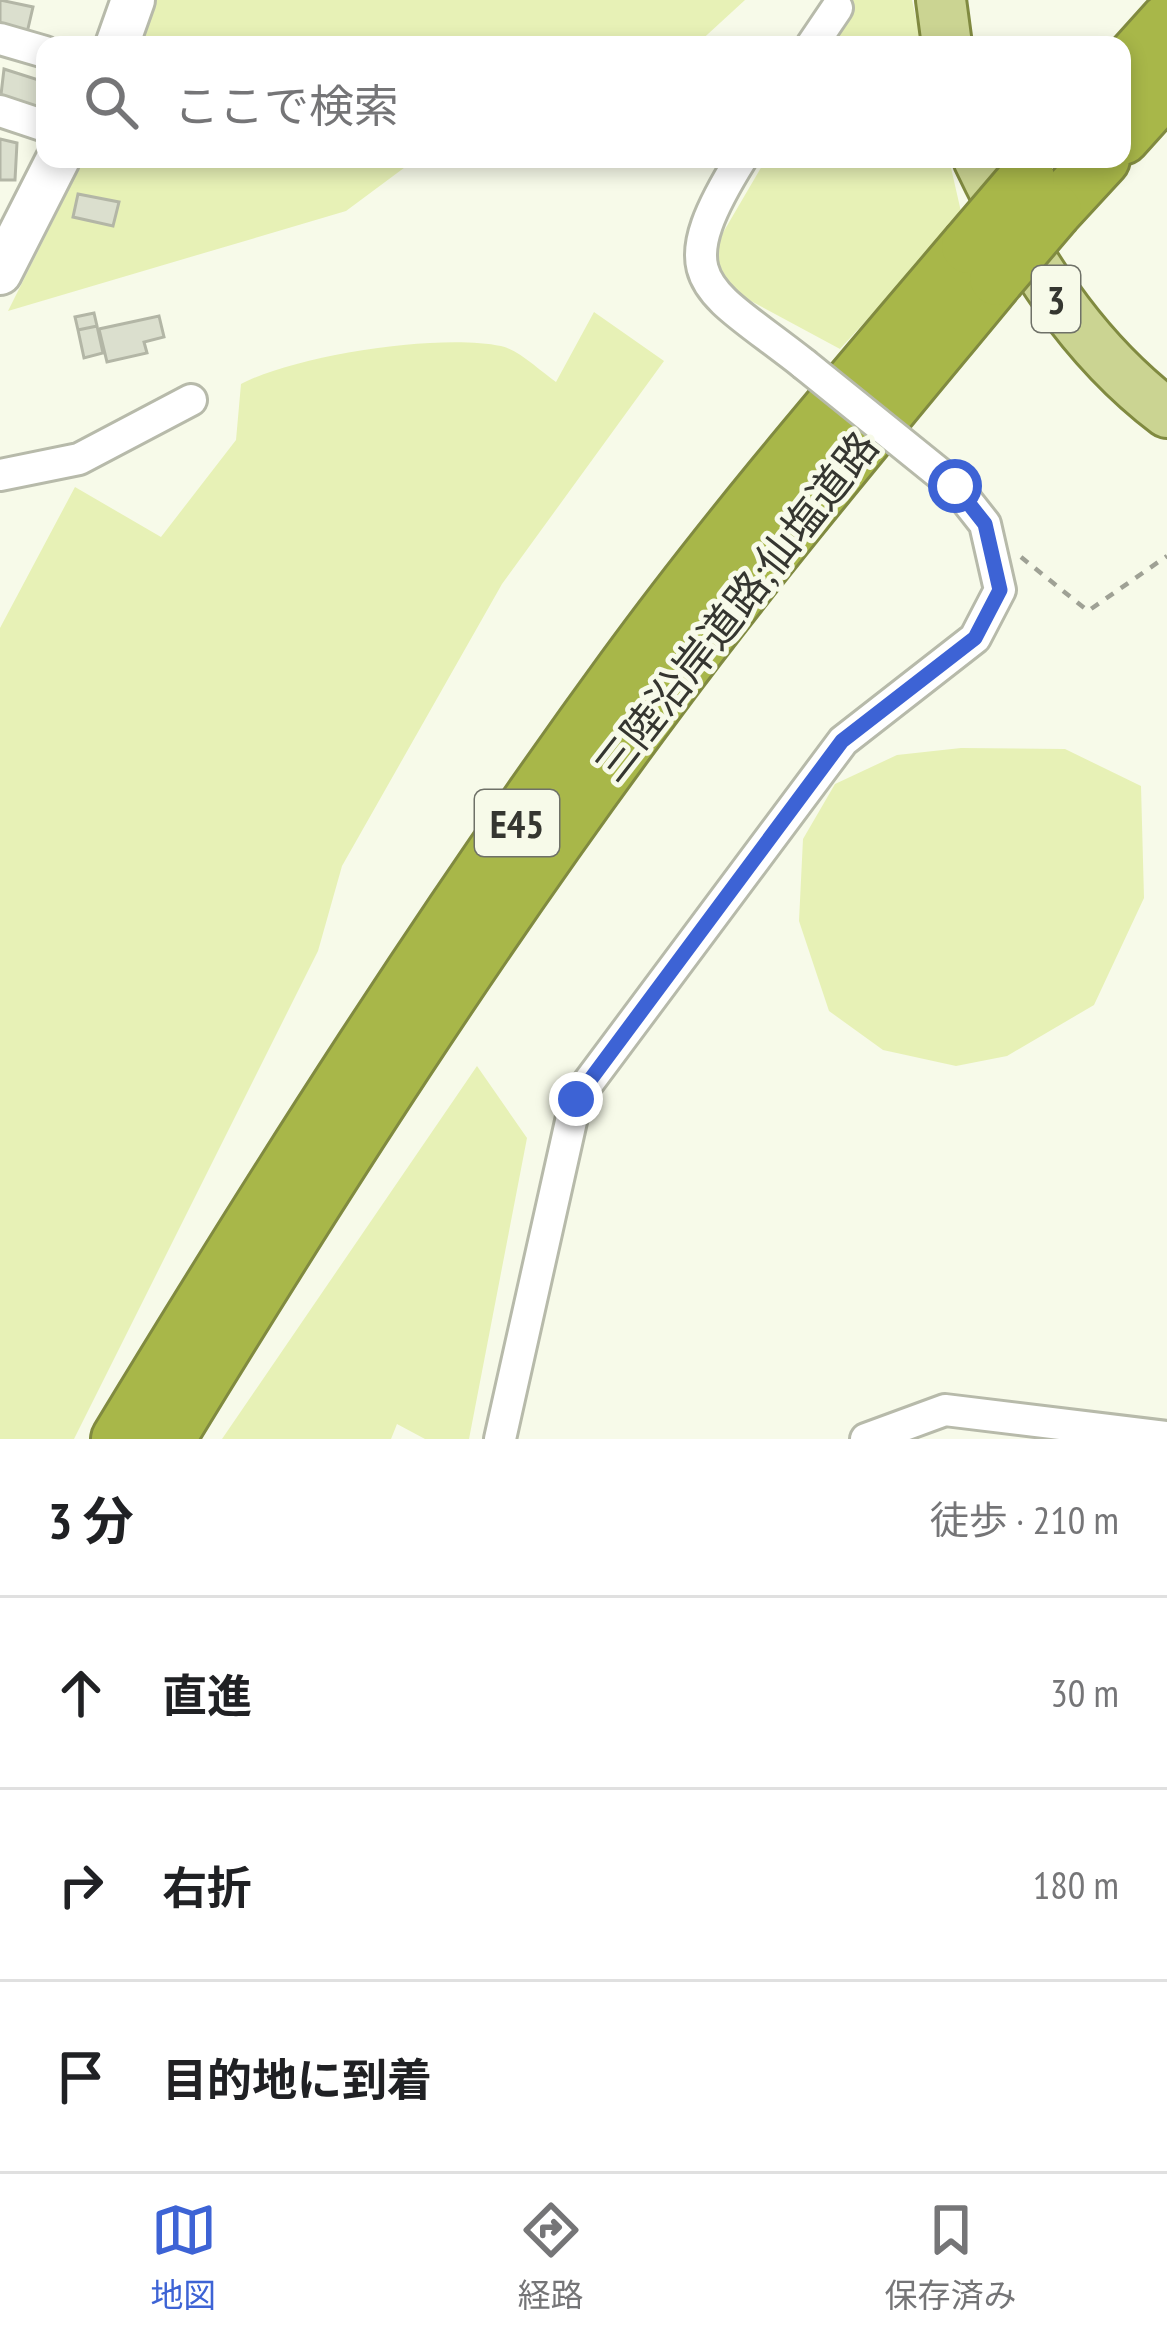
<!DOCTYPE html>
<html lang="ja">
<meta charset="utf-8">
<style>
:root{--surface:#fff;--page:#f2f2f2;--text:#202124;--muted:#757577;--line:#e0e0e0;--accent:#3d63d5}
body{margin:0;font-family:"PT Sans Narrow","Noto Sans JP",sans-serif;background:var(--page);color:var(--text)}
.stop{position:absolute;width:36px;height:36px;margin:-27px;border:9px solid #3d63d5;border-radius:50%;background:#fff}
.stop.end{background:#3d63d5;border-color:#fff;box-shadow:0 3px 12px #0008}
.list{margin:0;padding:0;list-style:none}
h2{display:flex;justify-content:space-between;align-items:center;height:156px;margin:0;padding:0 48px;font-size:51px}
h2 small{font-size:39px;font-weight:400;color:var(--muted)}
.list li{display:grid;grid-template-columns:78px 1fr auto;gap:36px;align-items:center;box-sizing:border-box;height:192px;padding:0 48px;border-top:3px solid var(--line)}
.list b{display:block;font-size:45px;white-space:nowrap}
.list em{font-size:39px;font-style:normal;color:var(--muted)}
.icon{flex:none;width:66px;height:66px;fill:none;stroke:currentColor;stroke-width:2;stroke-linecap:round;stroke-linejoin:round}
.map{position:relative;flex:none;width:1167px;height:1439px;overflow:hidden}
.search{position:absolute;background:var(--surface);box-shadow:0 6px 18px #0003;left:36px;right:36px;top:36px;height:132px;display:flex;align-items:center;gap:30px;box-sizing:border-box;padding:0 42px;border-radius:24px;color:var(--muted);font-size:45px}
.sheet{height:732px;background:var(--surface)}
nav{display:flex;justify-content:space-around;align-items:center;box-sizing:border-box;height:168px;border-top:3px solid var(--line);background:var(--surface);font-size:33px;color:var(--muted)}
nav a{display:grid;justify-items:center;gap:6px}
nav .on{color:var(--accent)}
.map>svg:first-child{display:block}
.green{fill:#e7f1b6}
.building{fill:#dbdfce;stroke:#b3b6a6;stroke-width:3}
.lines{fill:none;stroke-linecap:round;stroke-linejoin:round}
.street-casing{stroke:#b7baaa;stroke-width:36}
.secondary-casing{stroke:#b7baaa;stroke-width:48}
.primary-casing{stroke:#808a40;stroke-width:54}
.highway-casing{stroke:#808a40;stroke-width:60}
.path{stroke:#9fa195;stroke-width:4.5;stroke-dasharray:9 9;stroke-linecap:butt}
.street{stroke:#fff;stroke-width:30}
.secondary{stroke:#fff;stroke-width:42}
.primary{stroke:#cbd492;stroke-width:48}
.highway{stroke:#a8b749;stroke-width:54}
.street-bridge-casing{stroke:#b7baaa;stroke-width:36;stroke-linecap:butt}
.highway-bridge-casing{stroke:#808a40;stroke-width:60;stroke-linecap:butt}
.street-bridge{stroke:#fff;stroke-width:30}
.highway-bridge{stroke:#a8b749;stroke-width:54}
.route{stroke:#3d63d5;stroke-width:15}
.labels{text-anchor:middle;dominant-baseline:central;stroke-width:10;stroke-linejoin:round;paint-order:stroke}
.shield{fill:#f7fae9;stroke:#6f7168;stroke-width:3}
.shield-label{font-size:39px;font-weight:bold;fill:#353630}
.street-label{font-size:42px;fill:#353630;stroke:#f7fae9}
</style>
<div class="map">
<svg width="1167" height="1439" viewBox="0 0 1167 1439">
<rect width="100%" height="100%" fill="#f7fae9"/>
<path class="green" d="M155 0H745L696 45H136Z
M838 0H912L922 45H833L848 20Z
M84 159H416L346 211 8 311Z
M766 159H949L962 216 840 349 736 293 721 278 714 248Z
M594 312 664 361 502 584 342 866 318 951 74 1439H0V628L75 487 161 537 236 440 241 384C296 355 439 333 501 346 519 350 540 371 556 382Z
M961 748 1065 749 1141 786 1144 898 1094 1005 1007 1056 956 1066 883 1050 829 1011 799 921 803 839 835 784 897 755Z
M477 1066 527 1138 469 1439H425L397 1424 391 1439H222Z"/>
<path class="building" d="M0 0 33 7 26 37 0 30Z
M4 69 45 82V117L0 103Z
M0 139 17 143 15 180H0Z
M78 194 119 202 113 226 73 217Z
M94 313 97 326 78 330 75 317Z
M159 316 164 337 144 342 147 353 107 362 99 329Z
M97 326 103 353 84 358 78 330Z"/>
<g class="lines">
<defs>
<path id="street" d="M0 39 45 52
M812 45 837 8
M0 111 45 126
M741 159C664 283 705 286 804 364
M0 475 79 459 191 400
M500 1439 576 1099 843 741 975 638 1000 590 985 524 955 486
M866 1439 945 1410 1167 1437"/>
<path id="secondary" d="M117 45 133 0
M0 273 58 159"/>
<path id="primary" d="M941 0 947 45
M978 159C1024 256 1080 347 1167 413"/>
<path id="highway" d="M1122 72 1167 22
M1122 137 1167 87
M1054 211 1102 159
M119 1439C278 1177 443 918 624 670 731 523 851 385 969 246
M167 1439C322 1185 482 935 660 697 767 553 883 416 997 278"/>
</defs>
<use href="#street" class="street-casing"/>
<use href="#secondary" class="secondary-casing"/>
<use href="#primary" class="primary-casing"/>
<use href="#highway" class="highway-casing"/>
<path class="path" d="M1021 557 1088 611 1167 556"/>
<use href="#street" class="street"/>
<use href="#secondary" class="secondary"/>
<use href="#primary" class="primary"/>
<use href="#highway" class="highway"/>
<defs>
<path id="street-bridge" d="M804 364 955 486"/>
<path id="highway-bridge" d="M969 246 1027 178
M997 278 1054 211"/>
</defs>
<use href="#street-bridge" class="street-bridge-casing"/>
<use href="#highway-bridge" class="highway-bridge-casing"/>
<use href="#street-bridge" class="street-bridge"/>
<use href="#highway-bridge" class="highway-bridge"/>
</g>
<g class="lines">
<path class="route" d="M576 1099 842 741 975 638 1000 590 985 524 955 486"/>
</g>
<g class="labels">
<g class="shield">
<rect x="1032" y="266" width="48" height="66" rx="9"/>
<rect x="475" y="790" width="84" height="66" rx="9"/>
</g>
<g class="shield-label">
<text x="1056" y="299">3</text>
<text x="517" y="823">E45</text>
</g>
<g class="street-label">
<text transform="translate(736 606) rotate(-52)">三陸沿岸道路;仙塩道路</text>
</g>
</g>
</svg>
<div class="stop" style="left:955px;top:486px"></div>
<div class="stop end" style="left:576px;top:1099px"></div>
<div class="search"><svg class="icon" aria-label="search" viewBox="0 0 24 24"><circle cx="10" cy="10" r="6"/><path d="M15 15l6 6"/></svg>ここで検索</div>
</div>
<section class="sheet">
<h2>3 分<small>徒歩 · 210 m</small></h2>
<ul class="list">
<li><svg class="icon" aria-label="ahead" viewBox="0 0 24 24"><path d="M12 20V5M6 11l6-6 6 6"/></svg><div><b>直進</b></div><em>30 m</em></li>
<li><svg class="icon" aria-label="right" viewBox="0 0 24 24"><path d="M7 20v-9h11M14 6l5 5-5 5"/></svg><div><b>右折</b></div><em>180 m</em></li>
<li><svg class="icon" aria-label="arrive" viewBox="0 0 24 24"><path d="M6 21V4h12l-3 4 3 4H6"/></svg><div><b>目的地に到着</b></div></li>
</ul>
</section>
<nav>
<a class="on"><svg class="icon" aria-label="map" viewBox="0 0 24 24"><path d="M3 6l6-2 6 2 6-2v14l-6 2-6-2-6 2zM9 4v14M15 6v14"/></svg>地図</a>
<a><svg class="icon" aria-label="directions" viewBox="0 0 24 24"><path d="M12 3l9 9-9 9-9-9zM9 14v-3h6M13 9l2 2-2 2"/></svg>経路</a>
<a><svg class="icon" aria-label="saved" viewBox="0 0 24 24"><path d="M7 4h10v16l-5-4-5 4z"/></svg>保存済み</a>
</nav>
